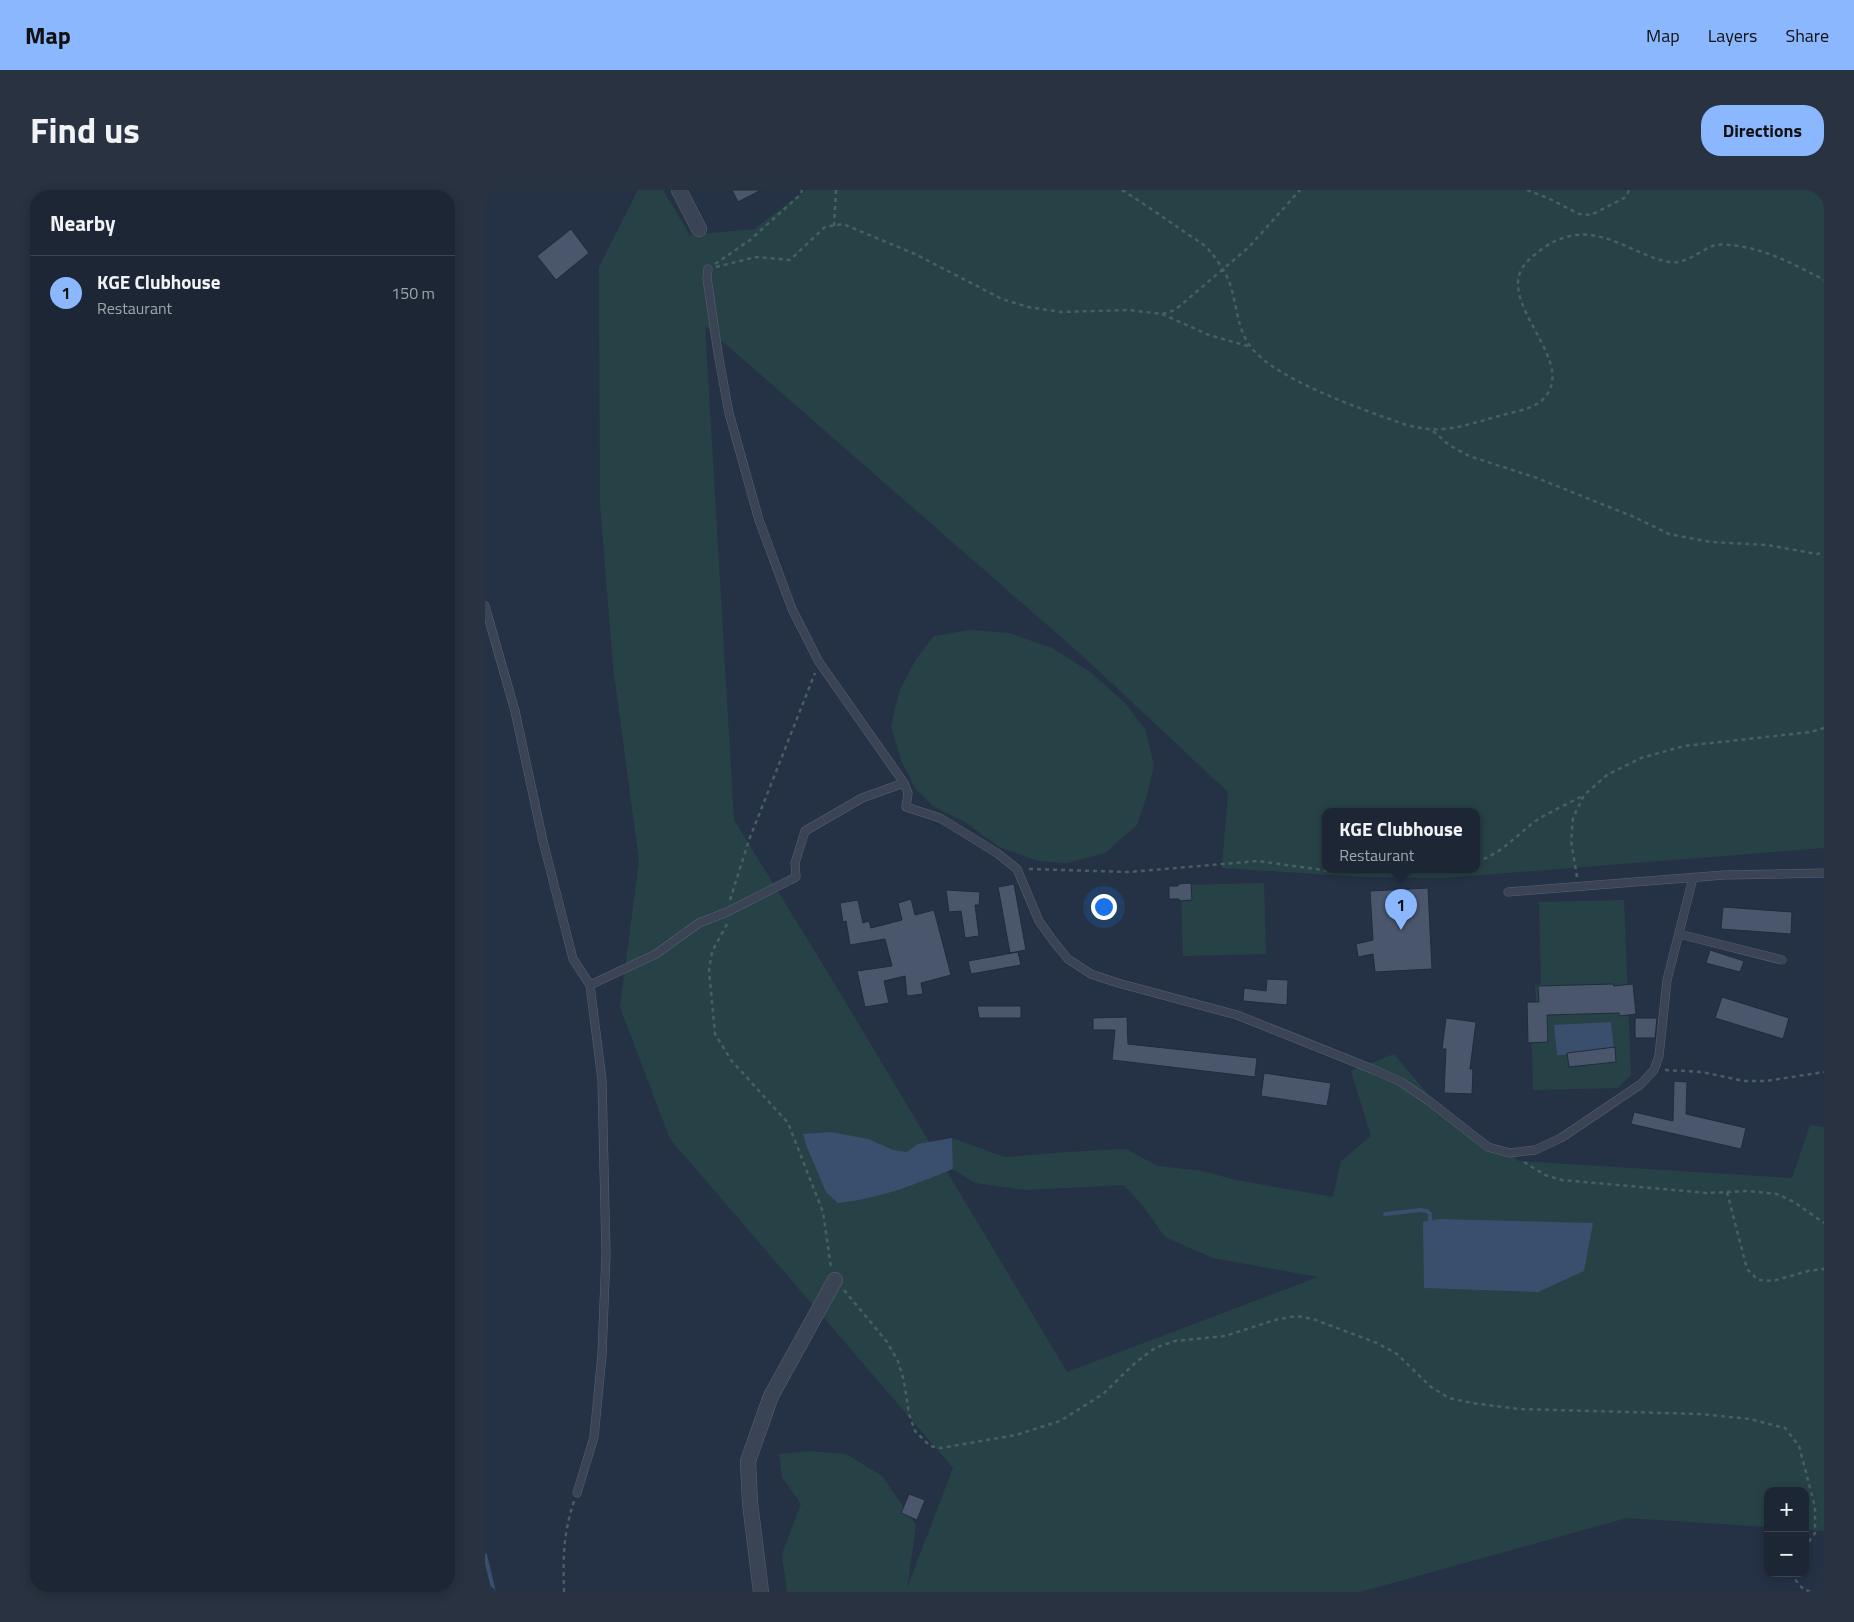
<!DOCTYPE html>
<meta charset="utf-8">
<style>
:root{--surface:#1c2634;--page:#293240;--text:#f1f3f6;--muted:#a0a5ac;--line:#3a434f;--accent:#8bb7ff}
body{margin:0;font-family:"Titillium Web",sans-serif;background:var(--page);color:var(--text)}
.controls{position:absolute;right:15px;bottom:15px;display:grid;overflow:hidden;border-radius:10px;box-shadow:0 2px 12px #0003}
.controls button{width:45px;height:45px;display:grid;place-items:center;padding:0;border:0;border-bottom:1px solid var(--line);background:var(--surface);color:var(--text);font:25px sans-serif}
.you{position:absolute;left:618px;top:716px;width:18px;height:18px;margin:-12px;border:4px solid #fff;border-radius:50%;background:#1a73e8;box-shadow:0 0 0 8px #1a73e833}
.badge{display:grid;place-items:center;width:32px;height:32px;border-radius:50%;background:var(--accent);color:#111;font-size:16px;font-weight:700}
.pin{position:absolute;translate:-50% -41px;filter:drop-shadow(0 1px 2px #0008)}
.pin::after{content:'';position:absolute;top:26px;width:18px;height:15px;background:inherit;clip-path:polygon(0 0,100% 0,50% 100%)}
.popup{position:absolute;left:837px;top:618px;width:158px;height:65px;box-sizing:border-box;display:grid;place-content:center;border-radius:10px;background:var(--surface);filter:drop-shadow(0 1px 4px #0005);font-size:16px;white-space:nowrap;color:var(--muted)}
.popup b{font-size:19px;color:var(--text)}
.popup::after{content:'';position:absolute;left:50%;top:100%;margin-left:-10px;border:10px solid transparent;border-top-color:var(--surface)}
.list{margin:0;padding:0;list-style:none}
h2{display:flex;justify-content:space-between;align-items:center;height:65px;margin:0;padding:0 20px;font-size:21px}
h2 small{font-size:16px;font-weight:400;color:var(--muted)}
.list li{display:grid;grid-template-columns:32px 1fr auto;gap:15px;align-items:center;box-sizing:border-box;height:75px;padding:0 20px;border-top:1px solid var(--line)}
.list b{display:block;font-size:19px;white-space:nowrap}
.list p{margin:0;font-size:16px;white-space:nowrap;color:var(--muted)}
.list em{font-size:16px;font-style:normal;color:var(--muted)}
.map{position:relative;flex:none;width:1339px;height:1402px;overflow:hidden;border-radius:20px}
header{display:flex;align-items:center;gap:30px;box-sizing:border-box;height:70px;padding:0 25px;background:var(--accent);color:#111}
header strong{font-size:24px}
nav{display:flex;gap:28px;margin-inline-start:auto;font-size:18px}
.intro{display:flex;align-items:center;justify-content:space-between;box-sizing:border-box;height:120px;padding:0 30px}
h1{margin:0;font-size:35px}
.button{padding:12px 22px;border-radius:20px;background:var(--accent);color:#111;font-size:18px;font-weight:700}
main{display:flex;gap:30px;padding:0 30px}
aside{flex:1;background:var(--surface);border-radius:20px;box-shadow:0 2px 12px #0003}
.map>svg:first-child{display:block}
.green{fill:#274246;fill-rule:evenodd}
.water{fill:#3a4f6e}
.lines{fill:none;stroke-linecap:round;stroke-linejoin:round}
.stream{stroke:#3a4f6e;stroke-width:4}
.building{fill:#49566b;stroke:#202b3b}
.service-casing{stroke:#586271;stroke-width:9}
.minor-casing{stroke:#586271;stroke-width:16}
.path{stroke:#465f62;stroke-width:2.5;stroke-dasharray:4 4;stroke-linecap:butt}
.service{stroke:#3a4454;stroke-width:8}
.minor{stroke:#3a4454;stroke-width:15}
</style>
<header>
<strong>Map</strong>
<nav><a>Map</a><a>Layers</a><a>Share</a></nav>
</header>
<div class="intro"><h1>Find us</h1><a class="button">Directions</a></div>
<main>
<aside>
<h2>Nearby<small></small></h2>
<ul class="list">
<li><span class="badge">1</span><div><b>KGE Clubhouse</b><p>Restaurant</p></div><em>150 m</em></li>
</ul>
</aside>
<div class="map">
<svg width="1339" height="1402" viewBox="0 0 1339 1402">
<rect width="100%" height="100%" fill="#253245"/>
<path class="green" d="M153 0H178L205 45 269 39 321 0H1339V658L960 688 877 687 737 678 743 602 600 468 220 136 249 630 340 778 582 1182 833 1087 728 1068 680 1047 658 1016 639 995 541 1000 490 993 468 979 467 948 519 967 582 962 641 959 673 976 717 981 751 990 848 1007 856 971 886 946 866 881 909 864 958 922 1034 971 1307 988 1325 935 1339 937V1341L1320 1340V1301H1283V1337L1142 1328 875 1402H302L297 1364 316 1314 297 1287 294 1264 325 1261 361 1264 397 1286 431 1335 422 1398 468 1278 185 949 135 817 154 671 128 476 115 313 114 77ZM841 621H991V679H841Z
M484 440 524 443 567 458 605 482 639 512 660 539 669 575 663 602 652 635 620 663 582 673 553 671 514 657 480 632 448 616 430 598 416 570 406 536 414 502 431 469 449 446Z
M779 693 781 764 698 766 696 695Z
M1139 710 1146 885 1133 898 1048 900 1046 825 1052 824 1050 795 1056 794 1054 712Z"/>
<path class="water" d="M1126 832 1129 862 1072 865 1069 835Z
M346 942 383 949 408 960 422 962 433 954 467 948 468 979C432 994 393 1009 353 1013L341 1002 322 957 318 944Z
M954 1029 1108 1033 1099 1081 1053 1102 939 1098 938 1032Z"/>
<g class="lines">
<path class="stream" d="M900 1024 936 1020 942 1021 945 1024V1031
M0 1365 9 1402"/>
</g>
<path class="building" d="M247 0H276L253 12Z
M86 39 104 63 71 90 52 66Z
M706 693 707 710 694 711V709H684V696H693V694Z
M529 694 541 760 525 763 513 697Z
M943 698 947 779 890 782 888 764 873 767 871 754 888 750 885 701Z
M461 700 495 702 494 715H490L494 746 480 748 476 721 464 722Z
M426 709 430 725 449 720 466 785 436 793 438 804 422 806 420 786 399 791 404 813 380 817 372 781 407 776 400 749 365 755 361 731 358 732 355 713 373 710 378 733 384 731 386 738 417 730 413 713Z
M1238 717 1307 722 1306 744 1236 739Z
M1225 760 1259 771 1255 782 1221 773Z
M533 762 536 775 486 784 483 771Z
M782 789 803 790 802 815 758 811 759 798 781 801Z
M1128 794 1129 796 1148 794 1151 824 1135 826 1134 823 1062 825 1063 852 1043 853 1042 812H1054L1053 796Z
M1237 807 1304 828 1298 849 1230 828Z
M492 816H536V828H494Z
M642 827 643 854 772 868 770 887 627 870 630 840H608V828Z
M961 828 991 832 985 879H988L987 904 959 903 961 859H957Z
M1150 828H1172L1170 848H1150Z
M1130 857 1131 872 1084 877 1082 863Z
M779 883 846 893 842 916 776 906Z
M1189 891 1202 892 1201 924 1261 938 1256 959 1146 934 1149 922 1188 931Z
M424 1304 440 1310 432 1330 416 1323Z"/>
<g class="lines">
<defs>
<path id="service" d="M223 79 222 88 233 163 244 223 274 330 307 419 334 472 419 593 423 603 421 617 455 628 512 663 532 679 554 731 569 752 583 769 606 784 633 793 752 825 887 879 916 892 944 911 1003 957 1025 963 1050 960 1076 948 1156 894 1169 880 1174 866 1182 790 1208 688
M0 416 30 521 58 651 88 769 105 795 117 890 121 1064 117 1165 109 1247 92 1303
M1023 702 1239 685 1339 683
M1194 744 1297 770
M105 795 171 764 214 733 242 722 311 687 310 673 320 641 377 608 419 593"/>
<path id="minor" d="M194 0 214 39
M276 1402 265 1313 263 1271 286 1206 350 1090"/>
</defs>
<use href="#service" class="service-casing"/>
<use href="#minor" class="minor-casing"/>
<path class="path" d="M637 0C655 11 673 24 691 36 700 43 711 49 720 56 727 62 740 81 743 89 752 110 751 137 765 156 789 189 876 219 916 233 953 246 978 236 1014 226 1027 222 1046 220 1056 211 1096 176 1017 120 1036 80 1041 71 1049 65 1057 59 1071 49 1086 43 1104 45 1134 48 1156 67 1184 72 1201 75 1215 60 1230 55 1235 54 1241 55 1245 55 1279 58 1309 74 1339 90
M1042 0 1065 9 1094 24 1106 25 1141 7 1144 0
M349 36 351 0
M230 74 265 50 316 4 317 0
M231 77 271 67 305 70 340 37 358 34 430 64 517 109 543 117 576 122 644 120 677 124 690 120 764 57 815 0
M677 124 724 145 766 157
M948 241 964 255 984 266 1052 288 1149 327 1184 344 1226 352 1282 355 1332 364 1339 362
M991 672C1018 663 1031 645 1052 630 1066 621 1083 614 1097 606
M544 679 644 682 773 671 852 682 872 679
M1092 687 1086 651 1088 628 1099 605 1122 585 1156 568 1199 556 1326 542 1339 538
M245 710 264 650 330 483
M242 734 227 762 224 780 230 844 246 870 303 933 338 1022 346 1078
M1180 880 1217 882 1259 891H1281L1339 882
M1039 972 1060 985 1077 990 1222 1003 1264 1001 1292 1004 1309 1012 1339 1033
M1242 1002 1262 1079 1273 1090 1288 1091 1323 1081 1339 1079
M359 1100 402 1152 413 1171 419 1191 424 1224 430 1241 445 1256 456 1258 531 1245 575 1231 618 1204 650 1173 670 1158 690 1151 740 1146 790 1130 811 1126 828 1129 892 1153 912 1164 946 1197 964 1208 987 1213 1034 1219 1215 1224 1265 1229 1300 1238 1314 1256 1330 1317V1343L1320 1357
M1308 1383 1307 1386 1319 1400 1327 1402
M79 1402C78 1366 78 1346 89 1311"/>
<use href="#service" class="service"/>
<use href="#minor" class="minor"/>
</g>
</svg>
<div class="controls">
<button>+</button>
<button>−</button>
</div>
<div class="you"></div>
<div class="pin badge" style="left:916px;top:740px">1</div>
<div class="popup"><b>KGE Clubhouse</b>Restaurant</div>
</div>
</main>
